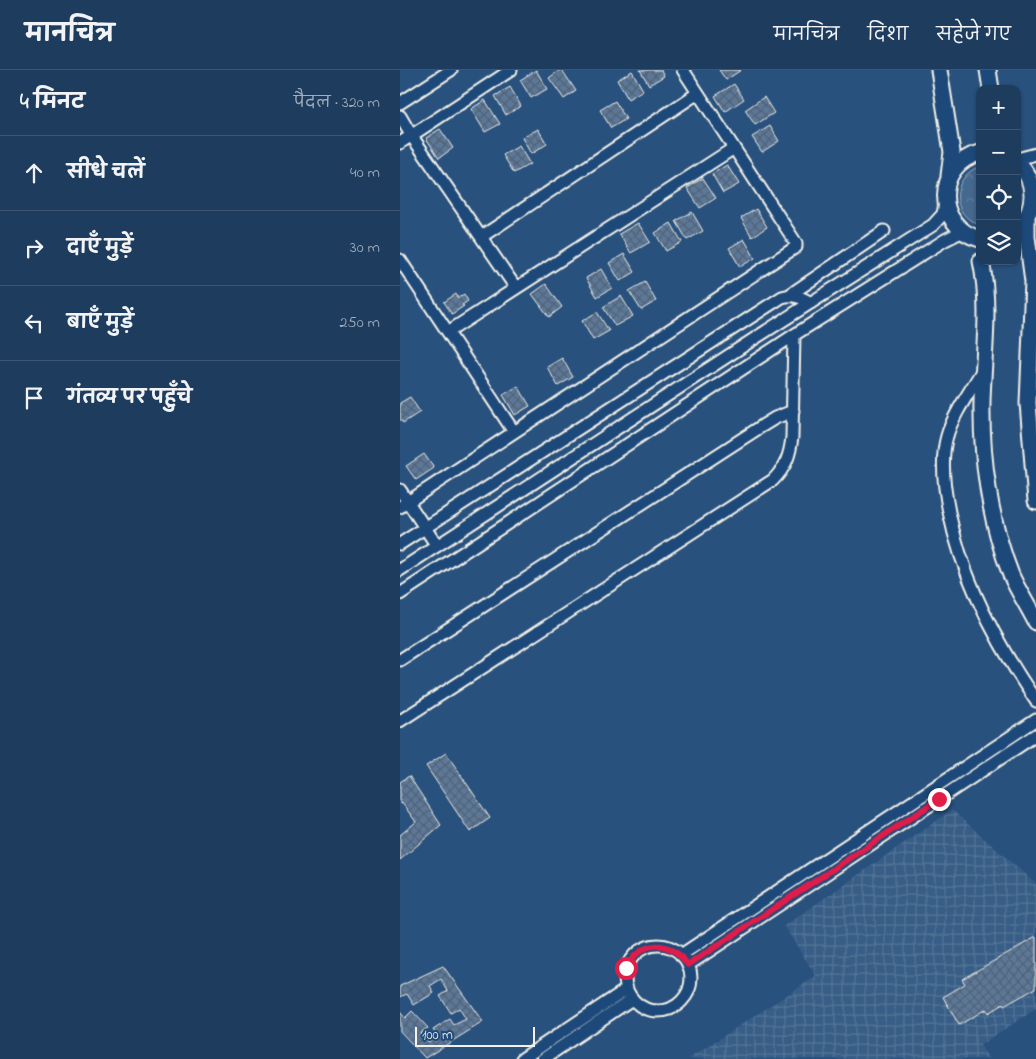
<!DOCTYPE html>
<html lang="hi">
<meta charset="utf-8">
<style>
:root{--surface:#1e3d5e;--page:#2b4867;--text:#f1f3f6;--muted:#a1aebc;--line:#3c5673}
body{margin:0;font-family:"Indie Flower","Playpen Sans Deva",sans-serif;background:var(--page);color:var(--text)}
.controls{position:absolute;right:15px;top:15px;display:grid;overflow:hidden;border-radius:10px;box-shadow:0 1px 4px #0004}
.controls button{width:45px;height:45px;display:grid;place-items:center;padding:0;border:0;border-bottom:1px solid var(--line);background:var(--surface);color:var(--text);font:25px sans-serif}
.scale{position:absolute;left:15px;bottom:12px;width:120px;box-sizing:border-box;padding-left:5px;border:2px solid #f4f1e8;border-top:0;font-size:14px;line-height:18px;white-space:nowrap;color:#f4f1e8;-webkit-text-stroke:4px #1f4a7a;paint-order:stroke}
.stop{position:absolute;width:15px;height:15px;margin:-11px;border:4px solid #e11d48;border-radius:50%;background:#fff}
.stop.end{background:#e11d48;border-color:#fff;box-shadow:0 1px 5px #0008}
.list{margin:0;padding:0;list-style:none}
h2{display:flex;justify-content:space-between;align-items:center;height:65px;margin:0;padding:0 20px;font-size:21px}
h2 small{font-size:16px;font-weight:400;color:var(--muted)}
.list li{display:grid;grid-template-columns:32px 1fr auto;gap:15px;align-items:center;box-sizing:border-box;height:75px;padding:0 20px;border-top:1px solid var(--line)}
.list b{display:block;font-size:19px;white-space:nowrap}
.list em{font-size:16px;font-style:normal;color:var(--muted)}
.icon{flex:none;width:28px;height:28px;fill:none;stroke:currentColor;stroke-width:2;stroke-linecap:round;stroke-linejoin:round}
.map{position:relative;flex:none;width:636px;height:989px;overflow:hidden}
header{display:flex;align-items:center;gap:30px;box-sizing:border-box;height:70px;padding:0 25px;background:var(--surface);border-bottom:1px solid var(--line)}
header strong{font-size:24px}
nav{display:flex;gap:28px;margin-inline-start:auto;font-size:18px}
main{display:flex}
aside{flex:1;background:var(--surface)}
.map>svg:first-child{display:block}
.industrial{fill:url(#industrial-grid)}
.park{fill:url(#park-crowns);stroke:#9cacbb}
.building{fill:url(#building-cross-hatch);stroke:#f4f1e8}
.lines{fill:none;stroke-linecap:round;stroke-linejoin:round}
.minor-casing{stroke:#f4f1e8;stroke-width:15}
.major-casing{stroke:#f4f1e8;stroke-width:19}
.minor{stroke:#1f4a7a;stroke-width:11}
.major{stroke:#1f4a7a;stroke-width:15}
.route{stroke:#e11d48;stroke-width:6}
</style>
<header>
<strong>मानचित्र</strong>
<nav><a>मानचित्र</a><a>दिशा</a><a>सहेजे गए</a></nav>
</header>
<main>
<aside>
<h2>4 मिनट<small>पैदल · 320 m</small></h2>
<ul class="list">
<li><svg class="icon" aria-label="ahead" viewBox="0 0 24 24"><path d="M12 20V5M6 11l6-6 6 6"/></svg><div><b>सीधे चलें</b></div><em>40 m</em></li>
<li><svg class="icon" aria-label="right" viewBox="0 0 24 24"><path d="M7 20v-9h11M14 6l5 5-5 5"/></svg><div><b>दाएँ मुड़ें</b></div><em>30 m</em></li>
<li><svg class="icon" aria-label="left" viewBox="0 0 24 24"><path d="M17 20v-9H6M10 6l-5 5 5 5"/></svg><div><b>बाएँ मुड़ें</b></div><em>250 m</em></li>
<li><svg class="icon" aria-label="arrive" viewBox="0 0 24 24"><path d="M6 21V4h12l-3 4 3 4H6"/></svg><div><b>गंतव्य पर पहुँचे</b></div></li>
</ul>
</aside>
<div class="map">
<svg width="636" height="989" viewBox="0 0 636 989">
<defs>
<pattern id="industrial-grid" width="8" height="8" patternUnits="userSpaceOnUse" patternTransform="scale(1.25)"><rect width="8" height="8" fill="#375d86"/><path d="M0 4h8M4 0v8" fill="none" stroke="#557597"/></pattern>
<pattern id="park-crowns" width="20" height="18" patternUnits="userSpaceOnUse" patternTransform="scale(1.25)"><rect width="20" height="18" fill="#45688e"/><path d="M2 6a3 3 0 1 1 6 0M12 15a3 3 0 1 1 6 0" fill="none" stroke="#607e9e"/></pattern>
<pattern id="building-cross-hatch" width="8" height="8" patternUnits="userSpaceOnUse" patternTransform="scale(1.25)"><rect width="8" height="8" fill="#5b7899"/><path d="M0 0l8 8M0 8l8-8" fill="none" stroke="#536274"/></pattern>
</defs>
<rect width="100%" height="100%" fill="#28517e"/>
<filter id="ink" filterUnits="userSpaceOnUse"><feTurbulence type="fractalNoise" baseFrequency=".02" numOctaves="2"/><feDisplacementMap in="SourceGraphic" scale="10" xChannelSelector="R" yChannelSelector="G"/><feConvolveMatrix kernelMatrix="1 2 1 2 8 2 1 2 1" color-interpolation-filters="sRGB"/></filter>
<g filter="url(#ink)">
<path class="industrial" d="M552 740 636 814V939L580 975 589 989H288L416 906 384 856Z"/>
<path class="park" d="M580 96V155C549 145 551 107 580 96Z"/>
<path class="building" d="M136 0 147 19 131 28 120 10Z
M160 0H162L176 21 164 29 149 8Z
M240 0H261L264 6 249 15Z
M319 0H341L326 10Z
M232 1 243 20 228 29 217 10Z
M334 14 344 29 325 42 315 26Z
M110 17 121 36 106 45 95 26Z
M364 27 374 43 355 55 345 40Z
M85 30 100 54 85 62 71 39Z
M215 31 226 49 211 58 200 40Z
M370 56 379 71 362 82 352 67Z
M40 59 53 78 39 88 26 68Z
M138 59 147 74 131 84 122 68Z
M119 76 130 94 114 103 103 85Z
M327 95 339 114 323 123 312 104Z
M303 108 316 128 300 138 287 118Z
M356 139 367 157 352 167 341 148Z
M292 142 303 161 287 170 276 151Z
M238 153 250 172 231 183 219 164Z
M271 153 282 172 266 181 255 163Z
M344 169 355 188 340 197 329 178Z
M224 184 235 202 220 211 209 193Z
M201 199 212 218 197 227 186 208Z
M245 212 256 231 241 240 229 221Z
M146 214 162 237 149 247 132 224Z
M56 224 58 228 64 224 68 231 62 235 64 236 52 244 44 232Z
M221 226 233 246 215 256 203 237Z
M197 242 209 261 193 270 182 251Z
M162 288 173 307 158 316 147 297Z
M118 316 130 336 115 345 103 325Z
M10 327 20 342 3 353 0 349V333Z
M24 384 34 398 16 410 6 396Z
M46 683 90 748 70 762 26 696Z
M9 706 41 755 0 790V765L16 752 2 733 0 734V712Z
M636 867V918L604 936 603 934 588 943 586 939 559 955 543 927 565 914 562 909Z
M43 896 83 952 25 988 0 961V942L5 948 12 941 28 958 20 963 29 972 37 966 33 960 50 949 54 955 66 949 59 938 51 943 40 926 48 921 41 909 30 916 34 923 14 935 7 924 0 927V916Z"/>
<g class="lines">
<defs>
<path id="minor" d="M0 33 51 0
M0 46 11 65 116 218
M0 73 111 0
M617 89 636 84
M81 167 298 23
M0 190 114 362
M388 226 484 161
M48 262 334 78
M583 299C572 319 553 344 547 366 540 390 544 418 549 442 563 511 596 573 636 631
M0 420 37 476
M0 437 396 177V173L283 0
M0 474 382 227C393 224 401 227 411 233
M0 500 357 267 533 155 543 144 545 133
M0 524 394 265 545 170 563 161
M0 590 362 356 375 348 393 341
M0 651 373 410C386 397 390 385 392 367L394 265
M225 908a33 33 0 1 1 66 0a33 33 0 1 1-66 0Z
M281 885 636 650
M288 895 636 665
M122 989 227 919
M143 989 232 929"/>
<path id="major" d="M539 0 552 82 549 106
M588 0 591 19
M580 83C534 94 534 157 580 169
M617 92C636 111 636 134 622 155
M627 148V167L633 211 628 333 636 431
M581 191C591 237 583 286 582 332 581 389 590 452 611 505 618 521 628 536 636 552"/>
</defs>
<use href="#minor" class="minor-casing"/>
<use href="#major" class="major-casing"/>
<use href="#minor" class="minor"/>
<use href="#major" class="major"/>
</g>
</g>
<g class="lines" filter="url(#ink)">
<path class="route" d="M226 898C242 869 269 869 288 895L539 729"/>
</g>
</svg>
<div class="controls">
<button>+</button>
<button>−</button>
<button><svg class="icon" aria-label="locate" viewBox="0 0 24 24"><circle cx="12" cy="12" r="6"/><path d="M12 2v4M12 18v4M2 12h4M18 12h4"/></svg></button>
<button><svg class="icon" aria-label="layers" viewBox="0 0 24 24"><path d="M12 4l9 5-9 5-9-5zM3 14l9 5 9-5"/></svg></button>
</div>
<div class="scale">100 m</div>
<div class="stop" style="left:226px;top:898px"></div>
<div class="stop end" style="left:539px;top:729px"></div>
</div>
</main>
